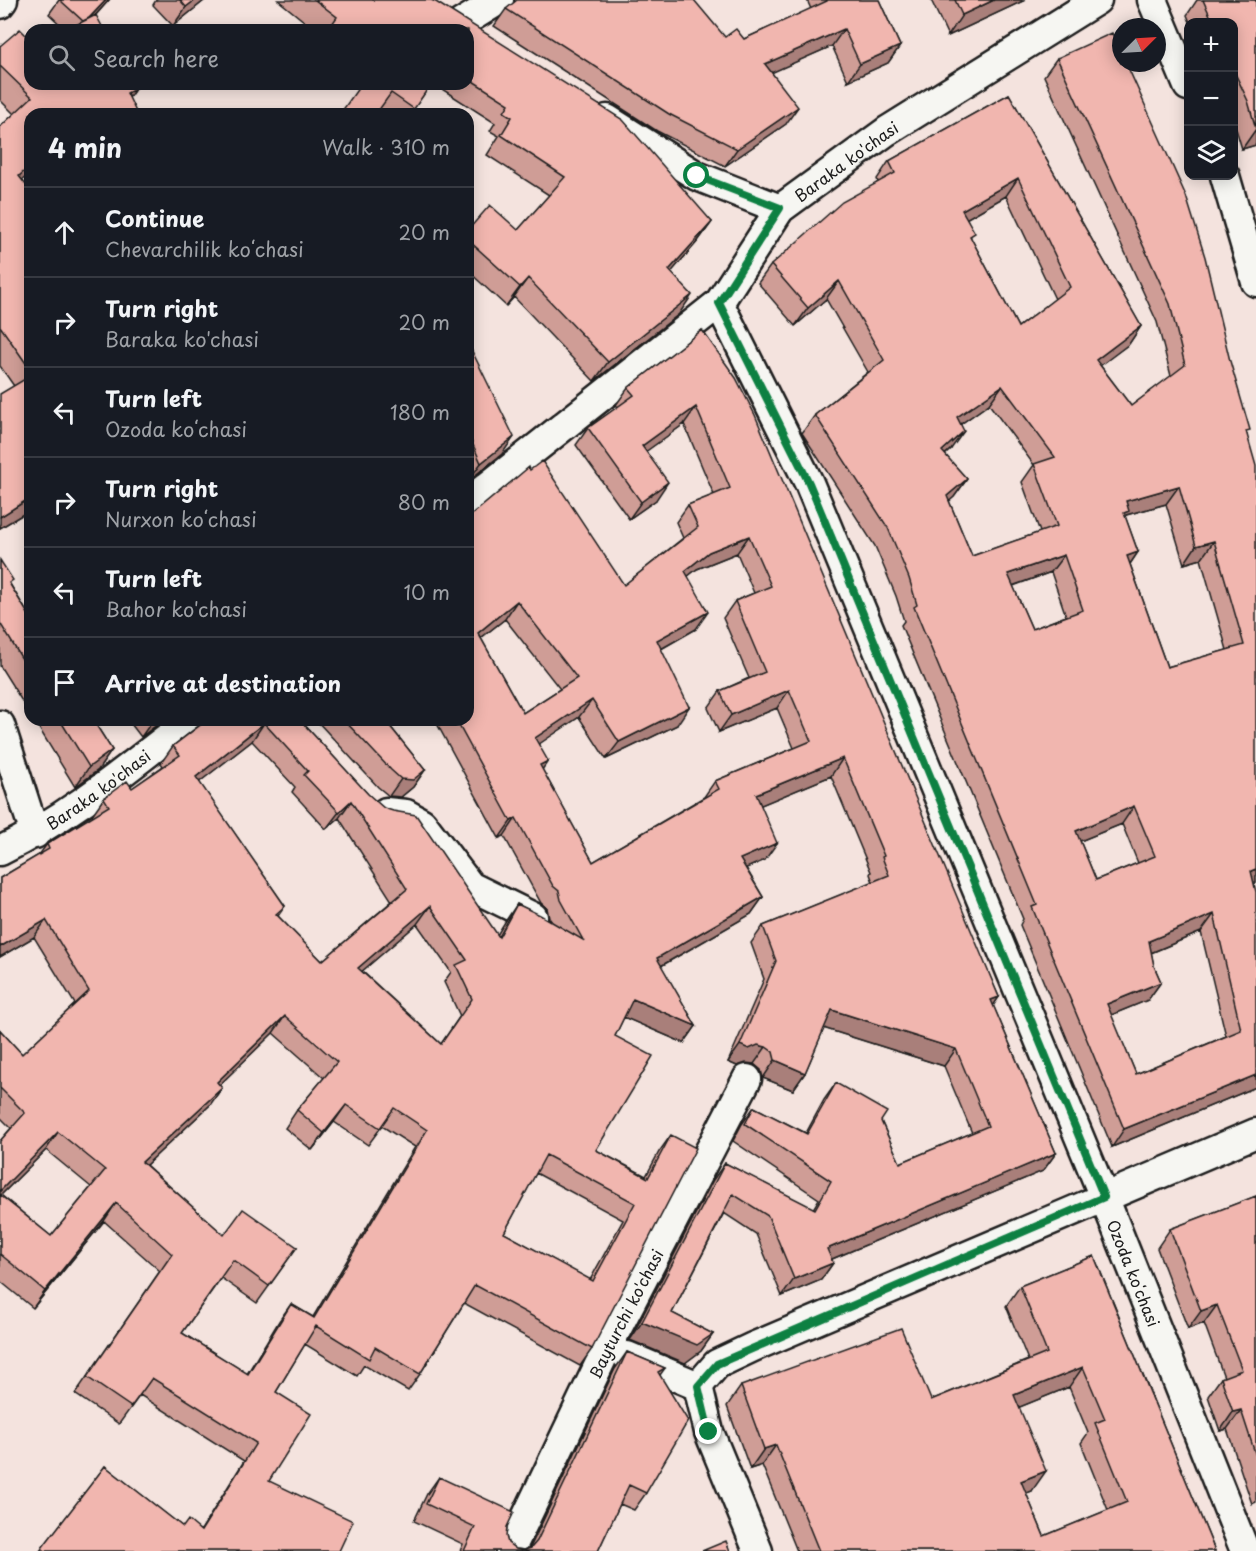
<!DOCTYPE html>
<meta charset="utf-8">
<style>
:root{--surface:#171b24;--page:#20242c;--text:#f1f3f6;--muted:#9ea1a6;--line:#363941}
body{margin:0;font-family:"Playpen Sans",sans-serif;background:var(--page);color:var(--text)}
.controls{position:absolute;right:18px;top:18px;display:grid;overflow:hidden;border-radius:12px;box-shadow:0 3px 15px #0003}
.controls button{width:54px;height:54px;display:grid;place-items:center;padding:0;border:0;border-bottom:2px solid var(--line);background:var(--surface);color:var(--text);font:30px sans-serif}
.compass{position:absolute;left:1112px;top:18px;width:54px;height:54px;border-radius:50%;background:var(--surface);box-shadow:0 3px 15px #0003;rotate:66deg}
.stop{position:absolute;width:18px;height:18px;margin:-14px;border:4px solid #0b8043;border-radius:50%;background:#fff}
.stop.end{background:#0b8043;border-color:#fff;box-shadow:0 2px 6px #0008}
.list{margin:0;padding:0;list-style:none}
h2{display:flex;justify-content:space-between;align-items:center;height:78px;margin:0;padding:0 24px;font-size:26px}
h2 small{font-size:20px;font-weight:400;color:var(--muted)}
.list li{display:grid;grid-template-columns:39px 1fr auto;gap:18px;align-items:center;box-sizing:border-box;height:90px;padding:0 24px;border-top:2px solid var(--line)}
.list b{display:block;font-size:22px;white-space:nowrap}
.list p{margin:0;font-size:20px;white-space:nowrap;color:var(--muted)}
.list em{font-size:20px;font-style:normal;color:var(--muted)}
.icon{flex:none;width:33px;height:33px;fill:none;stroke:currentColor;stroke-width:2;stroke-linecap:round;stroke-linejoin:round}
.map{position:relative;flex:none;width:1256px;height:1551px;overflow:hidden}
.search{position:absolute;background:var(--surface);box-shadow:0 3px 15px #0003;left:24px;top:24px;width:450px;height:66px;display:flex;align-items:center;gap:15px;box-sizing:border-box;padding:0 21px;border-radius:18px;color:var(--muted);font-size:22px}
.panel{position:absolute;background:var(--surface);box-shadow:0 3px 15px #0003;left:24px;top:108px;width:450px;height:618px;border-radius:18px}
.map>svg:first-child{display:block}
.lines{fill:none;stroke-linecap:round;stroke-linejoin:round}
.street-casing{stroke:#1c1c1c;stroke-width:33}
.street{stroke:#f6f6f2;stroke-width:28}
.wall{fill:#cf9d96;stroke:#1c1c1c;stroke-width:1.5;fill-rule:evenodd}
.shaded-wall{fill:#a97f7a;stroke:#1c1c1c;stroke-width:1.5}
.building{fill:#f1b6af;stroke:#1c1c1c;stroke-width:1.5;fill-rule:evenodd}
.route{stroke:#0b8043;stroke-width:8}
.labels{text-anchor:middle;dominant-baseline:central;stroke-width:4.5;stroke-linejoin:round;paint-order:stroke}
.street-label{font-size:16px;fill:#1c1c1c;stroke:#f6f6f2}
</style>
<div class="map">
<svg width="1256" height="1551" viewBox="0 0 1256 1551">
<rect width="100%" height="100%" fill="#f4e3de"/>
<filter id="ink" filterUnits="userSpaceOnUse"><feTurbulence type="fractalNoise" baseFrequency=".0167" numOctaves="2"/><feDisplacementMap in="SourceGraphic" scale="12" xChannelSelector="R" yChannelSelector="G"/><feConvolveMatrix kernelMatrix="1 2 1 2 8 2 1 2 1" color-interpolation-filters="sRGB"/></filter>
<g filter="url(#ink)">
<g class="lines">
<defs>
<g id="street">
<path d="M1152 0 1188 86"/>
<path d="M0 4 3 0"/>
<path d="M460 24 499 0"/>
<path d="M607 119 697 176 780 209"/>
<path d="M1225 176 1256 282"/>
<path d="M719 303 809 483 1104 1197 1245 1551"/>
<path id="s1" d="M468 502 719 303 780 209 887 131 1097 0"/>
<path d="M0 725 35 834"/>
<path d="M386 812 406 814 422 823 470 886 533 917"/>
<path id="s2" d="M0 851C69 818 129 767 190 720"/>
<path d="M627 1356 698 1386 709 1432 758 1551"/>
<path d="M698 1386 717 1364 753 1347 1256 1133"/>
<path id="s3" d="M510 1551 607 1348 747 1079"/>
</g>
</defs>
<use href="#street" class="street-casing"/>
<use href="#street" class="street"/>
</g>
<path class="wall" d="M59 0H109L96 15 66 30 49 14Z
M156 0H205L173 26 153 5Z
M278 0H431L712 222 698 241 671 272 679 314 594 381 514 297 506 306 468 271V230H518L549 195 487 155 499 136 490 131 495 123 434 84H468V30H315Z
M807 0H879L900 46 888 63 848 81 832 46 772 72 786 124 725 166 657 131 494 26 506 9 725 37 744 39 811 9Z
M931 0H1025L948 36Z
M1197 0H1256V145L1242 149 1233 119V22H1190L1187 15Z
M0 46 30 84 135 89 129 98 30 114V173L22 180 30 190V510L0 528 14 386 0 366V127L14 114 0 100Z
M1057 58 1247 434 1256 883H1254L1256 1087 1112 1147 1020 925 1023 919 901 625 904 621 896 596 875 546 802 433 815 415 868 372 826 299 795 326 758 283 771 265 878 182 877 179 889 161 1009 94 1141 326 1129 344 1100 365 1131 406 1171 376 1157 322 1044 76ZM1006 196 1055 299 1018 327 971 238 967 218ZM989 404 1034 465 1022 482 1040 532 972 556 949 501 954 497 967 479 945 455 951 449 961 424ZM1166 504 1184 564 1201 559 1227 650 1167 667 1130 564 1138 552 1125 516 1126 515ZM1051 572 1066 616 1032 629 1013 586ZM1122 824 1138 863 1096 880 1080 841ZM1201 932 1226 1036 1136 1074 1111 1015 1148 1000 1161 982 1154 966 1151 953Z
M360 84H431L410 114H380L377 112Z
M702 330 999 997 993 1005 1056 1153 1043 1171 832 1259 833 1263 821 1280 782 1296 756 1234 724 1213 672 1313 713 1334 701 1351 685 1363 630 1340 713 1180 725 1163 813 1209 819 1199 733 1141 742 1124 754 1107 806 1133 824 1100 836 1083 881 1121 900 1163 972 1133 944 1066 824 1028 805 1073 793 1090 763 1078 761 1070 754 1064 746 1063 737 1066 728 1062 764 979 751 943 763 926 873 882 870 874 871 872 831 776 761 805 765 860 746 868 763 897 751 914 661 966 696 1026 684 1043 624 1017 615 1036 596 1150 646 1176 659 1152 671 1135 592 1349 580 1366 464 1303 420 1374 408 1391 364 1365 357 1376 305 1344 276 1392 269 1481 339 1551H40L105 1466 183 1527 201 1530 244 1461 140 1395 119 1424 75 1394 160 1271 104 1221 33 1308 0 1281V1141L11 1128 0 1117V1030L22 1054 75 1004 34 937 0 957V878L39 855 47 844 93 816 92 815 104 798 132 788 163 766 161 763 173 746 206 720H300L497 935 505 922 517 904 552 922 549 918 547 908 541 903 504 836 499 838 435 720H468V518L530 470 624 585 683 538 676 522 688 505 714 495 684 424 646 451 656 500 629 519 576 445 588 428 618 407 616 405 628 388ZM737 553 754 593 735 601 723 618 749 678 720 691 708 708 719 732 777 708 794 748 715 781 704 797 593 862 542 769 538 744 579 717 606 759 677 725 661 649 696 629 688 576 697 569ZM505 619 560 689 523 713 481 638ZM252 741 295 787 292 792 326 829 339 818 392 901 322 961 278 916 285 906 199 782ZM417 924 451 972 444 982 460 1016 441 1044 362 971ZM273 1033 324 1078 297 1110 285 1128 312 1150 334 1122 368 1145 382 1126 415 1147 313 1317 291 1304 279 1321 247 1374 182 1333 221 1278 257 1303 297 1247 224 1235 146 1165 210 1105 219 1085ZM46 1150 91 1187 51 1236 1 1195ZM536 1173 623 1220 590 1280 504 1233Z
M468 353 502 454 469 480 468 477Z
M0 560 10 584 30 617V714L0 666Z
M34 720H93L112 750 98 770 75 787Z
M128 720H163L141 737Z
M316 720H385L425 770 413 787 401 797 389 796 378 787Z
M1256 1196V1502L1252 1504 1227 1429 1220 1431 1208 1396 1221 1378 1224 1377 1204 1323 1188 1329 1157 1248 1170 1229Z
M1094 1256 1215 1551H797L762 1465 750 1469 727 1406 741 1386 931 1400 1028 1360 1006 1306 1020 1286ZM1069 1387 1088 1433 1081 1443 1108 1510 1044 1536 1026 1493 1032 1491 1019 1407Z
M627 1352 665 1368 660 1375 646 1493 634 1510 620 1504 598 1551H460L463 1544 414 1521 427 1494 439 1477 507 1527 506 1536 508 1543 516 1549 524 1550 530 1548 615 1369Z"/>
<path class="shaded-wall" d="M106 0H109L82 30 85 23Z
M195 0H205L173 26 186 7Z
M994 0H1025L948 36 962 15Z
M844 29 832 46 753 81 765 64Z
M900 46 888 63 848 81 860 64Z
M135 89 121 109 127 93Z
M798 107 786 124 725 166 737 149Z
M1256 129V145L1242 149Z
M30 166V173L5 196 19 176Z
M1018 178 1006 196 950 228 962 210Z
M712 222 698 241 656 290 669 270Z
M528 278 514 297 506 306 520 287Z
M839 281 826 299 795 326 808 308Z
M692 295 679 314 594 381 608 362Z
M1141 326 1129 344 1084 378 1096 360Z
M1002 386 989 404 945 435 957 417Z
M696 407 684 424 630 463 642 446Z
M964 431 951 449 929 469 942 451Z
M514 437 502 454 469 480 481 463Z
M967 479 954 497 935 514 947 496Z
M668 482 656 500 629 519 641 502Z
M1179 486 1166 504 1126 515 1116 529 1126 501Z
M30 498V510L0 528V517Z
M749 536 737 553 697 569 673 588 685 571 709 552Z
M1214 541 1201 559 1184 564 1196 546Z
M1138 552 1126 570 1127 556Z
M1064 555 1051 572 995 592 1008 574Z
M517 601 505 619 468 648 478 633Z
M708 612 696 629 645 658 657 640Z
M789 690 777 708 719 732 731 715Z
M592 700 579 717 523 755 535 738Z
M689 707 677 725 606 759 619 742Z
M153 720H163L141 737Z
M264 723 252 741 184 794 196 777Z
M112 750 98 770 75 787 89 767Z
M843 758 831 776 744 812 756 794Z
M548 761 536 779 540 765Z
M425 770 413 787 401 797 389 796 401 779Z
M351 801 339 818 326 829 339 812Z
M1134 806 1122 824 1063 848 1076 831Z
M516 818 504 836 499 838 511 821Z
M777 843 765 860 728 876 740 859Z
M1256 869V883L1238 889 1251 871Z
M763 897 751 914 645 975 657 958Z
M430 906 417 924 346 985 358 968Z
M1214 914 1201 932 1136 959 1149 941Z
M46 920 34 937 0 957V947Z
M1161 982 1148 1000 1094 1022 1107 1004Z
M999 997 987 1015 991 1000Z
M633 999 696 1026 684 1043 621 1016Z
M832 1010 956 1049 944 1066 820 1027Z
M285 1016 273 1033 205 1099 217 1082Z
M740 1045H758L766 1047 754 1064 746 1063 737 1066 728 1062Z
M775 1060 805 1073 793 1090 763 1078Z
M1256 1075V1087L1112 1147 1124 1129Z
M222 1088 210 1105 130 1180 142 1162Z
M346 1105 334 1122 312 1150 324 1133Z
M58 1132 46 1150 0 1196V1191Z
M1056 1153 1043 1171 815 1266 827 1249Z
M116 1203 104 1221 33 1308 45 1291Z
M833 1263 821 1280 782 1296 794 1279Z
M1217 1305 1204 1323 1188 1329 1201 1311Z
M642 1322 713 1334 701 1351 685 1363 630 1340Z
M1083 1367 1069 1387 1000 1415 1014 1395Z
M1241 1410 1227 1429 1220 1431 1233 1412Z
M776 1445 762 1465 750 1469 764 1449Z
M1046 1471 1032 1491 1007 1501 1021 1481Z"/>
<path class="building" d="M60 0H106L89 18 83 21Z
M180 0H195L186 7Z
M315 0H431L436 2 623 120 712 222 669 270 692 295 608 362 528 278 520 287 468 240V230L490 205 518 230 565 177 501 135 512 117 504 112 509 104 468 78V30H335L330 27 337 17Z
M517 0H694L725 37 736 29 744 39 827 1V0H879L900 46 860 64 844 29 765 64 798 107 737 149 669 114 506 9Z
M955 0H994L962 15Z
M1203 0H1256V129L1248 101 1233 69V22H1213Z
M96 15 104 30H66Z
M20 29 30 39V84H133L135 89 127 93 137 114H30V166L19 176 30 190V369L0 326V127L32 97 0 66V46Z
M1112 33 1121 52V63H1126L1186 196 1205 257 1230 361 1250 430 1246 431 1256 466V869L1251 871 1256 892V1075L1124 1129 1032 907 1037 905 914 607 917 605 909 578 888 528 815 415 884 360 839 281 808 308 771 265 842 202 895 173 889 161 1009 94 1141 326 1096 360 1131 406 1185 365 1170 304 1057 58ZM1018 178 1070 287 1018 327 970 236 975 233 962 210ZM1002 386 1055 457 1034 464 1057 526 972 556 947 496 967 479 942 451 964 431 957 417ZM1179 486 1196 546 1214 541 1244 645 1167 667 1127 556 1138 552 1124 513 1129 511 1126 501ZM1064 555 1083 610 1032 629 1008 574ZM1134 806 1155 856 1096 880 1076 831ZM1214 914 1241 1030 1136 1074 1107 1004 1161 982 1154 966 1149 941Z
M361 84H431L414 109 391 93 376 114H340Z
M702 330 736 378 755 415 999 997 991 1000 1056 1153 827 1249 833 1263 794 1279 768 1216 733 1194 672 1313 713 1334 697 1345 642 1322 725 1163 815 1209 831 1181 745 1124 754 1107 807 1134 836 1083 887 1112 881 1121 900 1163 988 1126 956 1049 832 1010 805 1073 775 1060 773 1052 766 1047 758 1045 749 1049 740 1045 776 961 763 926 889 875 882 857 884 856 843 758 756 794 777 843 740 859 763 897 657 958 696 1026 633 999 615 1036 653 1056 596 1150 648 1178 671 1135 696 1148 592 1349 475 1285 420 1374 375 1347 369 1359 316 1326 276 1392 311 1414 269 1481 353 1521 339 1551H45L42 1548 105 1466 183 1527 188 1520 201 1531 256 1443 152 1378 131 1407 87 1377 172 1254 116 1203 45 1291 0 1254V1195L51 1236 105 1170 58 1132 0 1191V1141L25 1113 0 1088V1030L22 1054 89 991 46 920 0 947V878L49 849 47 844 109 806 104 798 127 781 132 788 180 755 173 746 207 720H300L368 794 384 808 393 811 416 815 499 937 517 904 540 915 583 940 561 900 559 891 553 886 516 818 511 821 456 720H468V518L529 467 530 470 542 461 624 585 698 527 688 505 730 488 696 407 642 446 668 482 641 502 588 428 634 395 628 388ZM749 536 771 586 735 601 765 672 720 691 731 715 789 690 811 741 715 781 719 789 593 862 540 765 548 761 535 738 592 700 619 742 689 707 657 640 708 612 685 571 709 552ZM517 601 577 678 523 713 478 633ZM264 723 308 771 304 775 339 812 351 801 407 889 322 961 276 914 285 906 196 777ZM430 906 467 960 456 965 472 999 441 1044 358 968ZM285 1016 337 1062 297 1110 324 1133 346 1105 380 1128 394 1108 427 1130 314 1318 291 1304 248 1374 182 1333 233 1260 269 1286 297 1247 243 1209 224 1235 142 1162 222 1088 217 1082ZM546 1155 635 1203 593 1281 504 1233Z
M472 351 514 437 481 463 470 438 468 439V353Z
M30 376V498L0 517V394Z
M0 560 13 580 9 583 30 617V672L0 623Z
M60 720H93L112 750 89 767Z
M344 720H385L425 770 413 780 401 779 391 770Z
M1256 1196V1456L1241 1410 1233 1412 1221 1378 1242 1370 1217 1305 1201 1311 1170 1229Z
M1094 1256 1215 1551H819L776 1445 764 1449 741 1386 901 1328 931 1400 1047 1353 1020 1286ZM1083 1367 1105 1419 1095 1423 1127 1502 1044 1536 1021 1481 1046 1471 1014 1395Z
M627 1352 665 1368 658 1372 688 1421 646 1493 629 1485 598 1551H464L475 1527 426 1504 439 1477 514 1512 507 1527 506 1536 508 1543 516 1549 524 1550 531 1548 537 1541Z
M726 1541 730 1551H702Z"/>
</g>
<g class="lines" filter="url(#ink)">
<path class="route" d="M697 176 780 208 719 303 809 483 1104 1197 717 1364 698 1386 709 1432"/>
</g>
<g class="labels">
<g class="street-label">
<text stroke="none"><textPath href="#s1" startOffset="514">Baraka ko'chasi</textPath></text>
<text stroke="none"><textPath href="#s2" startOffset="116">Baraka ko'chasi</textPath></text>
<text transform="translate(1134 1273) rotate(68)">Ozoda koʻchasi</text>
<text stroke="none"><textPath href="#s3" startOffset="264">Bayturchi ko'chasi</textPath></text>
</g>
</g>
</svg>
<div class="controls">
<button>+</button>
<button>−</button>
<button><svg class="icon" aria-label="layers" viewBox="0 0 24 24"><path d="M12 4l9 5-9 5-9-5zM3 14l9 5 9-5"/></svg></button>
</div>
<svg class="compass" viewBox="-18 -18 36 36"><path d="M0-13l5 13h-10z" fill="#e53935"/><path d="M0 13l5-13h-10z" fill="#9ea1a6"/></svg>
<div class="stop" style="left:697px;top:176px"></div>
<div class="stop end" style="left:709px;top:1432px"></div>
<div class="search"><svg class="icon" aria-label="search" viewBox="0 0 24 24"><circle cx="10" cy="10" r="6"/><path d="M15 15l6 6"/></svg>Search here</div>
<section class="panel">
<h2>4 min<small>Walk · 310 m</small></h2>
<ul class="list">
<li><svg class="icon" aria-label="ahead" viewBox="0 0 24 24"><path d="M12 20V5M6 11l6-6 6 6"/></svg><div><b>Continue</b><p>Chevarchilik koʻchasi</p></div><em>20 m</em></li>
<li><svg class="icon" aria-label="right" viewBox="0 0 24 24"><path d="M7 20v-9h11M14 6l5 5-5 5"/></svg><div><b>Turn right</b><p>Baraka ko'chasi</p></div><em>20 m</em></li>
<li><svg class="icon" aria-label="left" viewBox="0 0 24 24"><path d="M17 20v-9H6M10 6l-5 5 5 5"/></svg><div><b>Turn left</b><p>Ozoda koʻchasi</p></div><em>180 m</em></li>
<li><svg class="icon" aria-label="right" viewBox="0 0 24 24"><path d="M7 20v-9h11M14 6l5 5-5 5"/></svg><div><b>Turn right</b><p>Nurxon koʻchasi</p></div><em>80 m</em></li>
<li><svg class="icon" aria-label="left" viewBox="0 0 24 24"><path d="M17 20v-9H6M10 6l-5 5 5 5"/></svg><div><b>Turn left</b><p>Bahor ko'chasi</p></div><em>10 m</em></li>
<li><svg class="icon" aria-label="arrive" viewBox="0 0 24 24"><path d="M6 21V4h12l-3 4 3 4H6"/></svg><div><b>Arrive at destination</b></div></li>
</ul>
</section>
</div>
